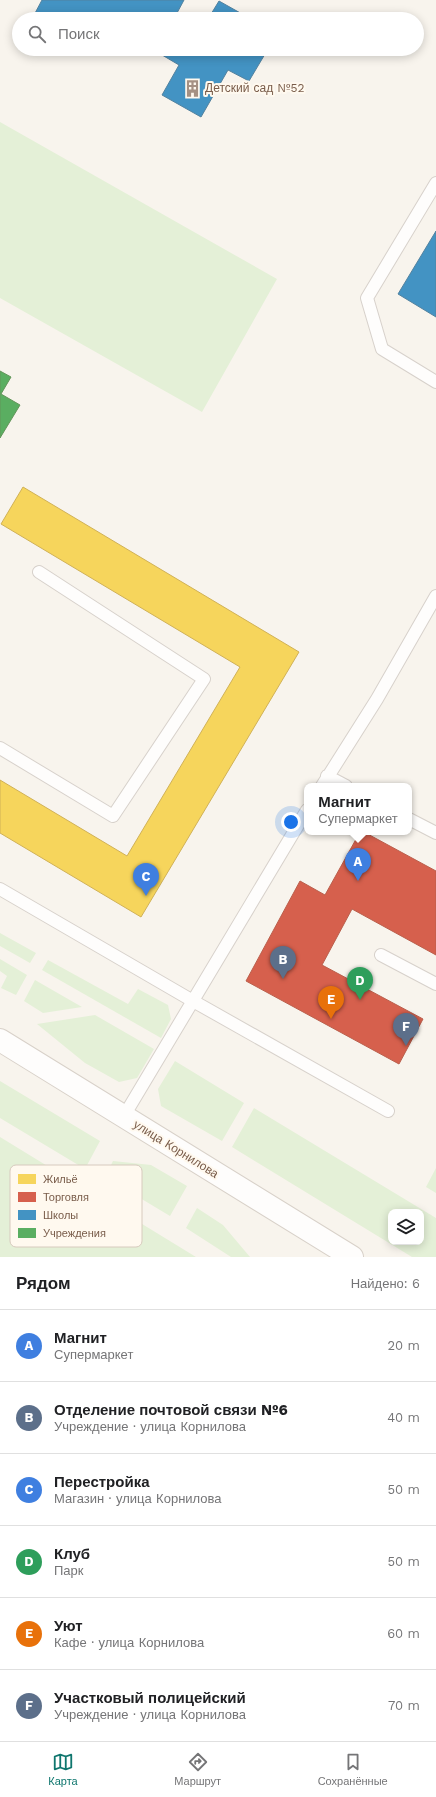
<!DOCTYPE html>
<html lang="ru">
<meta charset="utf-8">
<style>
:root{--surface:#fff;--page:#f6f6f6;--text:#202124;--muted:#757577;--line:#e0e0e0;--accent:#0f766e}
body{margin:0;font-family:"Work Sans",sans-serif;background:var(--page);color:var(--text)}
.controls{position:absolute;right:12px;bottom:12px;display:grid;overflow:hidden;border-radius:8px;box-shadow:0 2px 10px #0003}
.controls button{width:36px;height:36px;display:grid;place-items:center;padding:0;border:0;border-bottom:1px solid var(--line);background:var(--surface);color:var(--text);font:20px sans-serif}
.you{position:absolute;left:291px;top:822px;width:14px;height:14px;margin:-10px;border:3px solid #fff;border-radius:50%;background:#1a73e8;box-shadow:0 0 0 6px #1a73e833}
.badge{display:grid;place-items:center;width:26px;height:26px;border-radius:50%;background:var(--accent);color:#fff;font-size:13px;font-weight:700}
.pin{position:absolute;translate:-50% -33px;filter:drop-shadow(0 1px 2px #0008)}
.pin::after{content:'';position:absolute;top:21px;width:14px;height:12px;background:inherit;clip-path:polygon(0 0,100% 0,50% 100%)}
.popup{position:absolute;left:304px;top:783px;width:108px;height:52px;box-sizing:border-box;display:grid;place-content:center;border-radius:8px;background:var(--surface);filter:drop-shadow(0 1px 3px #0005);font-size:13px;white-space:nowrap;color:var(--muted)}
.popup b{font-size:15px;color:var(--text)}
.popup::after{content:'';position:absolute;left:50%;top:100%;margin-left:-8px;border:8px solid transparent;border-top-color:var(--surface)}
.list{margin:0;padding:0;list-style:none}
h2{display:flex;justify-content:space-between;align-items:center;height:52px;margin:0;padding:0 16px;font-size:17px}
h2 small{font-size:13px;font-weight:400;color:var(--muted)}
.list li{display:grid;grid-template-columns:26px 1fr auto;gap:12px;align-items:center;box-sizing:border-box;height:72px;padding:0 16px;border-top:1px solid var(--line)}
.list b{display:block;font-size:15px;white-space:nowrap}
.list p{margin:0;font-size:13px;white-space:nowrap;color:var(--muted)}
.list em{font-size:13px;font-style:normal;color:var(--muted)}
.icon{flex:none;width:22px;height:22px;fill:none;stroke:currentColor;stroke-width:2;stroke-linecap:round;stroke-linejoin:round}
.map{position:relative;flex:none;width:436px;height:1257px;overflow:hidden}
.search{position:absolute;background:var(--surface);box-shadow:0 2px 10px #0003;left:12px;right:12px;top:12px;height:44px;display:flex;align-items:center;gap:10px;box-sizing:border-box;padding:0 14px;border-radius:22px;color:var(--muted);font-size:15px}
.sheet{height:484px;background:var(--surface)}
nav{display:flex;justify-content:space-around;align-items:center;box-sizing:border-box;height:56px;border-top:1px solid var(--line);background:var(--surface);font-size:11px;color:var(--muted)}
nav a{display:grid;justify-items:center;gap:2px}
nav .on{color:var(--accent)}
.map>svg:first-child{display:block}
.green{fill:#e4f0d7;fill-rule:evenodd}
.homes{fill:#f6d55c;stroke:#d0b157}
.shops{fill:#d6604d;stroke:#ba5f4c}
.schools{fill:#4393c3;stroke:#53829f}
.public{fill:#5aae61;stroke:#63955a}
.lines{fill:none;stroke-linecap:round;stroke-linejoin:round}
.service-casing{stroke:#d7d1cb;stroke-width:14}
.secondary-casing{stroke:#d8d1c9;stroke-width:24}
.service{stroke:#fefdfc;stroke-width:12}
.secondary{stroke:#fefdfc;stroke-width:22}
.labels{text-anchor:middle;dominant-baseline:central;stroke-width:4;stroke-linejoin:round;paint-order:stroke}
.poi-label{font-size:12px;fill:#795c4a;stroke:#fff9ef;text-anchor:start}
.street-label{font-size:12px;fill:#795c4a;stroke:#fff9ef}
.key{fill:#fff9ef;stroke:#d7cabe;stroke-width:1}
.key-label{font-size:11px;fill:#795c4a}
</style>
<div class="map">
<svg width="436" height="1257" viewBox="0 0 436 1257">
<rect width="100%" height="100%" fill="#f8f4ed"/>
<path class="green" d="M0 122 277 279 202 412 0 298Z
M0 933 36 953 30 963 0 946Z
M0 959 27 975 16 995 1 988 7 976 0 971Z
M48 960 128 1004 138 989 168 1005 171 1019 161 1038 42 970Z
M35 980 82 1007 43 1013 24 1001Z
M95 1015 154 1049 137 1078 119 1082 85 1063 37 1024Z
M175 1061 244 1103 222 1141 161 1106 158 1089Z
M0 1081 100 1141 85 1169 0 1118Z
M254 1108 436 1218V1257H412L232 1147ZM391 1212H421V1242H391Z
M0 1137 196 1257H0Z
M113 1161 151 1165 187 1186 170 1216 105 1177Z
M436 1168V1193L426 1187Z
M197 1208 223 1225 250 1257H231L186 1228Z"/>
<path class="homes" d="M23 487 299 652 141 917 0 833V780L127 856 240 667 1 524Z"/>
<path class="shops" d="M360 832H364L436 871V955L352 909 322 965 423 1019 399 1064 246 981 300 881 325 895Z"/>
<path class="schools" d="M42 0H184L177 13 186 19H99L88 13 85 19H37L33 17Z
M219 1 251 19H208Z
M152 49H268L249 81 228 70 201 117 162 95 179 65Z
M436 231V317L398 294Z"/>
<path class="public" d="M0 371 11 377 1 394 20 405 0 438Z"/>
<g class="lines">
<defs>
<path id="service" d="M436 183 367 298 382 349 436 382
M0 748 113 816 204 679 39 572
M327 776 346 786
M322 786 377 699 436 596
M409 819 436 833
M0 889 193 1001 388 1111
M381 955 436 984
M124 1116 307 810"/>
<path id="secondary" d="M0 1040 352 1257"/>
</defs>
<use href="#service" class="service-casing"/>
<use href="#secondary" class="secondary-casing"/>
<use href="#service" class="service"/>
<use href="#secondary" class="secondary"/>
</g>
<defs>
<symbol id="building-bare" viewBox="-9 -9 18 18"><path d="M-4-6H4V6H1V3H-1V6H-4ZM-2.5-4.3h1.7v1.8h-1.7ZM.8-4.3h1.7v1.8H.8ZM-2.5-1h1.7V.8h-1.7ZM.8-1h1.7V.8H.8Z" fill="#a59183" stroke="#fff9ef" stroke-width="2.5" paint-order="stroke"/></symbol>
</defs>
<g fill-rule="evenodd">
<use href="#building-bare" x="180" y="76" width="25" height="25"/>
</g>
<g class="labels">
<g class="poi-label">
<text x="205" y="88">Детский сад №52</text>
</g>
<g class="street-label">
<text transform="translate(176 1149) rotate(32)">улица Корнилова</text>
</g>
</g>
<rect x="10" y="1165" width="132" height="82" rx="6" class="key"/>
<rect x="18" y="1174" width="18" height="10" fill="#f6d55c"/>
<rect x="18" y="1192" width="18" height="10" fill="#d6604d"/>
<rect x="18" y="1210" width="18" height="10" fill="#4393c3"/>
<rect x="18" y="1228" width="18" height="10" fill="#5aae61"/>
<g class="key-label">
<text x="43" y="1183">Жильё</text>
<text x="43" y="1201">Торговля</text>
<text x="43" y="1219">Школы</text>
<text x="43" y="1237">Учреждения</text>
</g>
</svg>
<div class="controls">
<button><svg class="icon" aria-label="layers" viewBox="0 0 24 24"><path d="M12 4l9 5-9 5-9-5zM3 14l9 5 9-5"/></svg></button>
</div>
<div class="you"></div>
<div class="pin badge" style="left:358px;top:881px;background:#3f7fe0">A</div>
<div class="popup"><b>Магнит</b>Супермаркет</div>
<div class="pin badge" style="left:283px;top:979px;background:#5c6f8a">B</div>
<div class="pin badge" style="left:146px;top:896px;background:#3f7fe0">C</div>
<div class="pin badge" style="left:360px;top:1000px;background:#2e9e5b">D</div>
<div class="pin badge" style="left:331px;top:1019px;background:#e8710a">E</div>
<div class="pin badge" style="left:406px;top:1046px;background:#5c6f8a">F</div>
<div class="search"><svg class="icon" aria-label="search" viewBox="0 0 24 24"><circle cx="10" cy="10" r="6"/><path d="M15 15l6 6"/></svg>Поиск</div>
</div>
<section class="sheet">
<h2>Рядом<small>Найдено: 6</small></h2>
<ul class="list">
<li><span class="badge" style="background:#3f7fe0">A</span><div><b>Магнит</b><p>Супермаркет</p></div><em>20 m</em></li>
<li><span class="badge" style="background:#5c6f8a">B</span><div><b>Отделение почтовой связи №6</b><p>Учреждение · улица Корнилова</p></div><em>40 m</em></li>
<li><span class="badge" style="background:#3f7fe0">C</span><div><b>Перестройка</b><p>Магазин · улица Корнилова</p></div><em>50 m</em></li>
<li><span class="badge" style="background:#2e9e5b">D</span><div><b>Клуб</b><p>Парк</p></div><em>50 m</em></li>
<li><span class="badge" style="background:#e8710a">E</span><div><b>Уют</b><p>Кафе · улица Корнилова</p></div><em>60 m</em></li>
<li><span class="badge" style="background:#5c6f8a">F</span><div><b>Участковый полицейский</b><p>Учреждение · улица Корнилова</p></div><em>70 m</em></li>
</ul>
</section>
<nav>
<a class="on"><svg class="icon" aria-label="map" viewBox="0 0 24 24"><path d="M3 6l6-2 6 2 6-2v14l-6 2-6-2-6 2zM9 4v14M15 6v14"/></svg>Карта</a>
<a><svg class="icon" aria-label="directions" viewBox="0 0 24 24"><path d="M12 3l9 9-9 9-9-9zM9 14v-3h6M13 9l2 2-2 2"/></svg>Маршрут</a>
<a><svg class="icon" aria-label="saved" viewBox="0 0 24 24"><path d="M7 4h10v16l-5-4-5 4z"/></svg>Сохранённые</a>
</nav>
